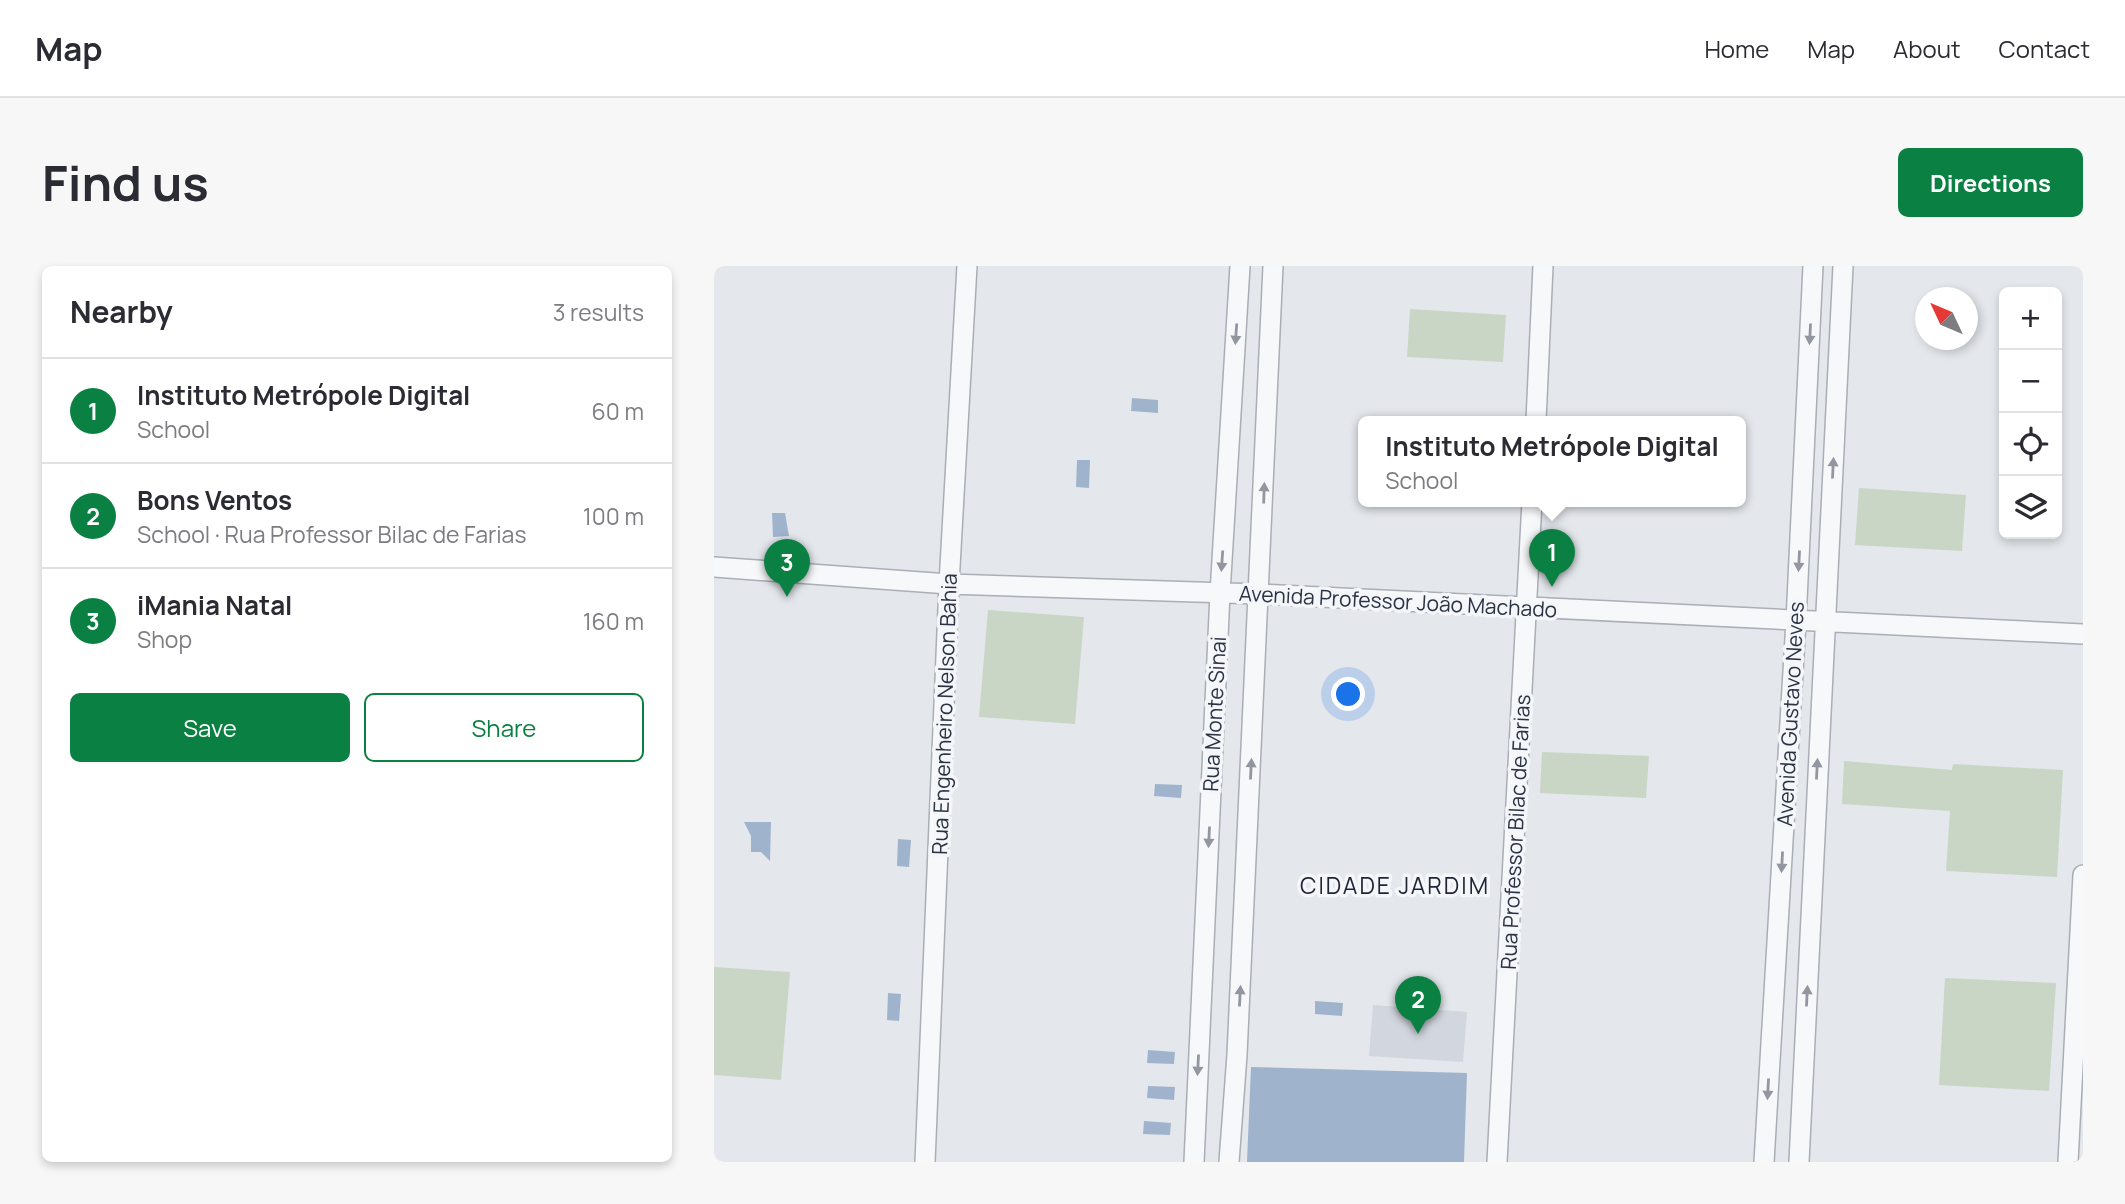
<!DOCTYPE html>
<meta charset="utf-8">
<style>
:root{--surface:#fff;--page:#f7f7f7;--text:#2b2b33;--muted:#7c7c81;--line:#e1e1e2;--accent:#0b8043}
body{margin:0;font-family:Manrope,sans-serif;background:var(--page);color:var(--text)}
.controls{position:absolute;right:21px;top:21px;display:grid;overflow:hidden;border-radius:10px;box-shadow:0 4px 10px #0003}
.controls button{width:63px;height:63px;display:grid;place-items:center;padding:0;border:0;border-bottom:2px solid var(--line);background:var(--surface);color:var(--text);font:35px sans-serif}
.compass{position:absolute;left:1201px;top:21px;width:63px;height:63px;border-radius:50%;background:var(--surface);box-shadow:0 4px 10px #0003;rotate:314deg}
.you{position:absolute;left:635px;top:429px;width:24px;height:24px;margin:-18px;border:5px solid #fff;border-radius:50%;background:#1a73e8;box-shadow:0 0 0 10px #1a73e833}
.badge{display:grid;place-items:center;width:46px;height:46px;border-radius:50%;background:var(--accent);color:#fff;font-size:23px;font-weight:700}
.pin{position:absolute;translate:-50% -58px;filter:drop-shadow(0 2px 4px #0008)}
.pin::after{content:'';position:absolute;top:37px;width:24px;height:21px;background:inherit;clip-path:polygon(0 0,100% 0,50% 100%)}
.popup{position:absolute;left:644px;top:150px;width:388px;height:91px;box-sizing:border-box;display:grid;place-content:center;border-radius:10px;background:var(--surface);filter:drop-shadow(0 2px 5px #0005);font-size:23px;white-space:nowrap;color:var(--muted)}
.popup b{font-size:26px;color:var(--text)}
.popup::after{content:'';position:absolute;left:50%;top:100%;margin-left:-14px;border:14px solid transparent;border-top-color:var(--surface)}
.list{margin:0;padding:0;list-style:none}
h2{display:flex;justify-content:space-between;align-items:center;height:91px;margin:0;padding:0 28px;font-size:30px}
h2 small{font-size:23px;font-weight:400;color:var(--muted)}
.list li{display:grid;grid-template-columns:46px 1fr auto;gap:21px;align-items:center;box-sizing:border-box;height:105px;padding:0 28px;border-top:2px solid var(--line)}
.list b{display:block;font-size:26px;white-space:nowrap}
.list p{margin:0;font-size:23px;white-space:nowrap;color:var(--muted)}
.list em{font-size:23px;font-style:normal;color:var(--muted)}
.actions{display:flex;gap:14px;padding:21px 28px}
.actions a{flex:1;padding:16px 0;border:2px solid var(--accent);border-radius:10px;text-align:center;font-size:24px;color:var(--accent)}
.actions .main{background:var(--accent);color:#fff}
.icon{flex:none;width:38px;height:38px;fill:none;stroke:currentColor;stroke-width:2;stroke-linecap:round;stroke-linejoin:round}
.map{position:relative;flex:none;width:1369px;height:896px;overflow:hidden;border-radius:10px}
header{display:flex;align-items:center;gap:42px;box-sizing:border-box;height:98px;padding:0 35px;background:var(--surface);border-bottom:2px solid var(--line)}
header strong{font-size:33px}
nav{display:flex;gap:38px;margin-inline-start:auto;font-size:24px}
.intro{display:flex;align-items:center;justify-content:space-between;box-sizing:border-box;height:168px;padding:0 42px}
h1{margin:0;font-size:49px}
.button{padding:18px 32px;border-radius:10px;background:var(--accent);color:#fff;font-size:24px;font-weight:700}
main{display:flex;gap:42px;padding:0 42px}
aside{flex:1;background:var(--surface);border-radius:10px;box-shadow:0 4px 10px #0003}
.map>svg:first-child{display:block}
.built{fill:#d2d6de}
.green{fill:#c9d6c5}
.water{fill:#9fb4cc}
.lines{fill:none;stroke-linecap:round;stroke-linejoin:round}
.street-casing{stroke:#a9aeb7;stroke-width:22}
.street{stroke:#f7f8fa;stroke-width:19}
.oneway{fill:#9196a0}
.labels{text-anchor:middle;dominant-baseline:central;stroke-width:7;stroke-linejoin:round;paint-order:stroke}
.street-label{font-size:21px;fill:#2b3445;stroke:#f4f6f9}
.neighbourhood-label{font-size:23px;letter-spacing:2px;fill:#1d2536;stroke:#f4f6f9}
</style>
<header>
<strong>Map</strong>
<nav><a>Home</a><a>Map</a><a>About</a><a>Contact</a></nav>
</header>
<div class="intro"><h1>Find us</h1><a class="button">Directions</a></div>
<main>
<aside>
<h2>Nearby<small>3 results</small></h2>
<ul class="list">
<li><span class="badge">1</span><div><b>Instituto Metrópole Digital</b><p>School</p></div><em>60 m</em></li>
<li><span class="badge">2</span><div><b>Bons Ventos</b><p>School · Rua Professor Bilac de Farias</p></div><em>100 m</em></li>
<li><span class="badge">3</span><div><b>iMania Natal</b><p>Shop</p></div><em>160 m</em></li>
</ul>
<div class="actions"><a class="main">Save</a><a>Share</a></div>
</aside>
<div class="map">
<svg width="1369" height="896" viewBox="0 0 1369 896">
<rect width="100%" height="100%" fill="#e4e7ec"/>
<path class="built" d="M659 739 753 746 749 796 655 790Z"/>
<path class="green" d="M696 43 792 49 789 96 693 91Z
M1145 222 1252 229 1248 285 1141 279Z
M274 344 370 351 361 458 265 451Z
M828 486 935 490 932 532 826 527Z
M1130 495 1238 504 1239 498 1349 504 1343 611 1232 605 1236 545 1128 538Z
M0 701 76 706 67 814 0 809Z
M1231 712 1342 717 1335 825 1225 819Z"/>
<path class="water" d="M418 132 444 134V147L417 145Z
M363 194H376L375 222 362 221Z
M58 247H71L75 270 59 271Z
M441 518 468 519 467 532 440 530Z
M30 556H57L56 595 47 586H37V570Z
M184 573 197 574 195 601 183 600Z
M174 727 187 728 185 755 173 754Z
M601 735 629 737 628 750 601 748Z
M434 784 461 786 460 798 433 797Z
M537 801 753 807 750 896H533Z
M434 820 461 821 460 834 433 832Z
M430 855 457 857 456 869 429 868Z"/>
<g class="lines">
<defs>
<path id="street" d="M822 155 829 0
M0 301 235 318 545 328 1369 368
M211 896 235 318 253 0
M480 896 506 327 526 0
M515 896 523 789 559 0
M783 896 818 235
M1050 896 1082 355 1099 0
M1085 896 1129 0
M1354 896 1369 609"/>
</defs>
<use href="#street" class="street-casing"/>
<use href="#street" class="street"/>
</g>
<defs><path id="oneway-solid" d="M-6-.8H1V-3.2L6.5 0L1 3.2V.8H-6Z" transform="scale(1.75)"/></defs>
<g class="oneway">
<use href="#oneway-solid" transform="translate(522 68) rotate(94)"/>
<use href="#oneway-solid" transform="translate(1096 68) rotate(93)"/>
<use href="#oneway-solid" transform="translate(1119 202) rotate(-87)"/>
<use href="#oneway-solid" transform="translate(550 227) rotate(-88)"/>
<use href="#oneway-solid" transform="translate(508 295) rotate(94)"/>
<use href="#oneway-solid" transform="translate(1085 295) rotate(93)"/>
<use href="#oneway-solid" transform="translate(537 503) rotate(-87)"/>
<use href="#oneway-solid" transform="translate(1103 503) rotate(-87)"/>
<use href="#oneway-solid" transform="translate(495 571) rotate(93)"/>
<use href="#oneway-solid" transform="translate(1068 596) rotate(93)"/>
<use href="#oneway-solid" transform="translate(526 730) rotate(-87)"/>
<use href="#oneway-solid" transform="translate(1093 730) rotate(-87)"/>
<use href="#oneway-solid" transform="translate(484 799) rotate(93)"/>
<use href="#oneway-solid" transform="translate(1054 823) rotate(93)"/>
</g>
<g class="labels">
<g class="street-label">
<text transform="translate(684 335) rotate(3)">Avenida Professor João Machado</text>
<text transform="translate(230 448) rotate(-88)">Rua Engenheiro Nelson Bahia</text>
<text transform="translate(500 448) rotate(-87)">Rua Monte Sinai</text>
<text transform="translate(1076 448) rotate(-87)">Avenida Gustavo Neves</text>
<text transform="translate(801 566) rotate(-87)">Rua Professor Bilac de Farias</text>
</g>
<g class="neighbourhood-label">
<text x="681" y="619">CIDADE JARDIM</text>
</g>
</g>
</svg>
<div class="controls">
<button>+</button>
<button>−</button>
<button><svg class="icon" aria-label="locate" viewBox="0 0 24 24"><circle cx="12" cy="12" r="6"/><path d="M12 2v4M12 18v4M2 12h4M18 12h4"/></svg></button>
<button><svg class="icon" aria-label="layers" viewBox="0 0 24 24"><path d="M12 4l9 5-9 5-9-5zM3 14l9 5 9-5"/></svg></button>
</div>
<svg class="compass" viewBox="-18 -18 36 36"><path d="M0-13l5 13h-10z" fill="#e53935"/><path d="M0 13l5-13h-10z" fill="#7c7c81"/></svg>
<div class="you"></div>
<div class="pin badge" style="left:838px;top:321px">1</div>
<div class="popup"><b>Instituto Metrópole Digital</b>School</div>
<div class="pin badge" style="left:704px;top:768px">2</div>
<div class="pin badge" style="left:73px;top:331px">3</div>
</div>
</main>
